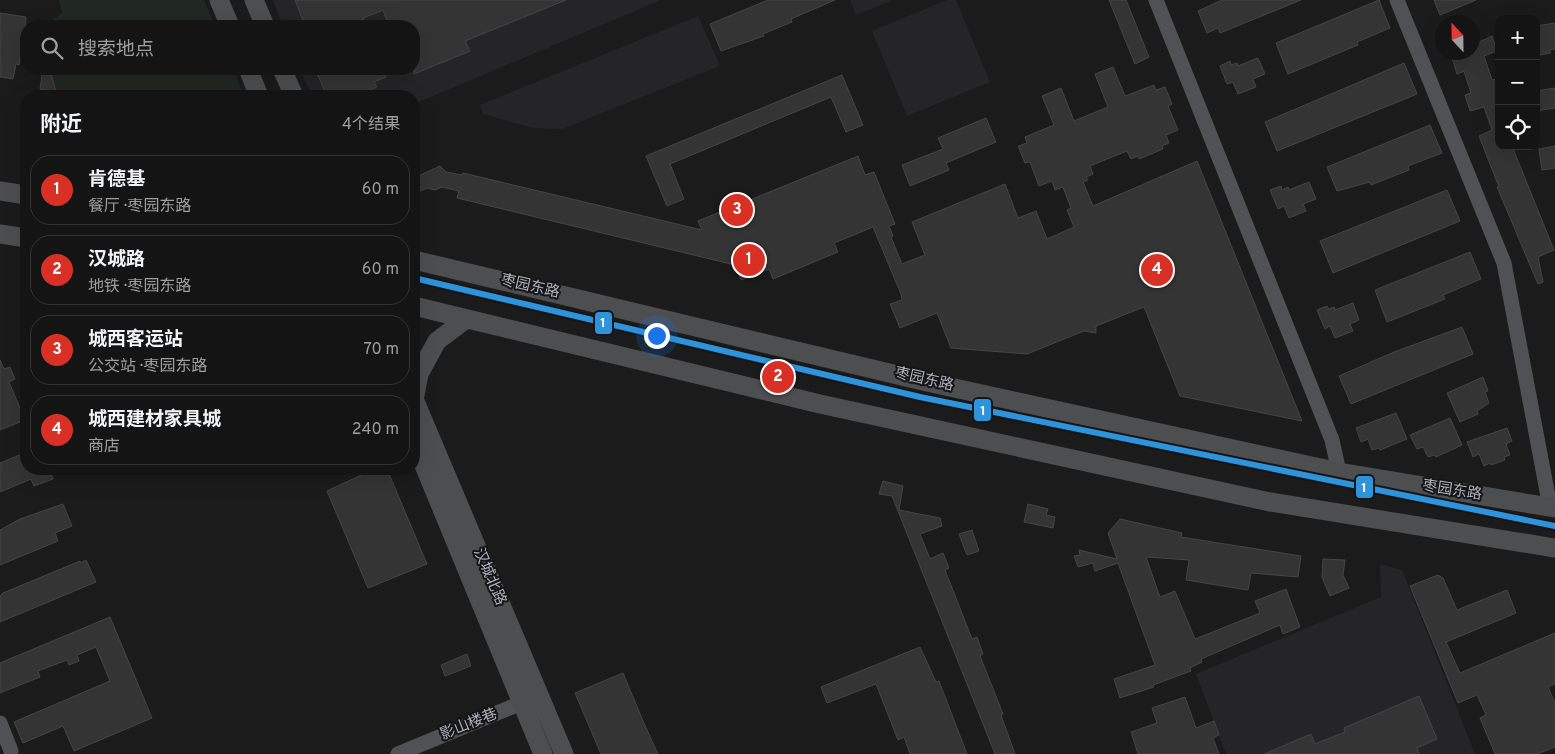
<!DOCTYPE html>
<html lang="zh">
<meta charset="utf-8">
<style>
:root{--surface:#141414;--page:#1d1d1d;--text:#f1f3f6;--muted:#9d9ea0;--line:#333334;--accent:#d93025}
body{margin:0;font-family:Overpass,"Noto Sans SC",sans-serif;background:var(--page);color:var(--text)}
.controls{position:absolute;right:15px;top:15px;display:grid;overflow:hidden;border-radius:10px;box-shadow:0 5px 20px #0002}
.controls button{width:45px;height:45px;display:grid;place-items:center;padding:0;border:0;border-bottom:1px solid var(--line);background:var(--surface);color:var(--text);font:25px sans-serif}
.compass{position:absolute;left:1435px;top:15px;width:45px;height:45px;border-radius:50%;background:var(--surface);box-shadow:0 5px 20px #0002;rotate:338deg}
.you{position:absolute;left:656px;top:335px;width:18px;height:18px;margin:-12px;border:4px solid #fff;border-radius:50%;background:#1a73e8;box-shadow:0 0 0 8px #1a73e833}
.badge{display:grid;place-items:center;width:32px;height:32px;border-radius:50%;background:var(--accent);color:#fff;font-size:16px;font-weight:700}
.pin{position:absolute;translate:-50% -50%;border:2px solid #fff;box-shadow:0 1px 5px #0006}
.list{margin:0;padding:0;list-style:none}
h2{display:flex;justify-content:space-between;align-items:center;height:65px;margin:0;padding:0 20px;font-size:21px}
h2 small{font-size:16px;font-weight:400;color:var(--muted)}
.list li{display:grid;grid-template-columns:32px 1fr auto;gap:15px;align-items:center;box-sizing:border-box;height:70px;margin:0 10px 10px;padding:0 10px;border:1px solid var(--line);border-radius:20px}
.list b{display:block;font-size:19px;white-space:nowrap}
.list p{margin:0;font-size:16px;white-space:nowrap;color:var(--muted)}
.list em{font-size:16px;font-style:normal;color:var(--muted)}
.icon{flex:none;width:28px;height:28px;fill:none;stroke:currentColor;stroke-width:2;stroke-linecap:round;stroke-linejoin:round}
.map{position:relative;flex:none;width:1555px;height:754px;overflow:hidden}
.search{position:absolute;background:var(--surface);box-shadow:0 5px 20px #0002;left:20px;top:20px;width:400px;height:55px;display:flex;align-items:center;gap:12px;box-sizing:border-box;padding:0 18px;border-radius:20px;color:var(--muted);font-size:19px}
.panel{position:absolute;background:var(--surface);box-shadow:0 5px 20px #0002;left:20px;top:90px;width:400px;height:385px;border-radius:20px}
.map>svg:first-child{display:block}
.built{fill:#252527}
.green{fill:#212822}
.building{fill:#343435;stroke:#444547}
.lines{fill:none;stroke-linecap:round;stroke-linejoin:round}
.minor{stroke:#505154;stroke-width:15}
.major{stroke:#4d4e50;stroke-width:19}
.metro-1-casing{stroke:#151517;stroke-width:10}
.metro-1{stroke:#2d94db;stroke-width:6}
.labels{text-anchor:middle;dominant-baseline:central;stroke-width:4;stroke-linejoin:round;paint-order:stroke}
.street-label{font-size:15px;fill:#aeb3bb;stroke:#151517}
.line-badge{stroke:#151517;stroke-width:2}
.badge-label{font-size:14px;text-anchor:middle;font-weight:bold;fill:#fff}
</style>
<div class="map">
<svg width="1555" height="754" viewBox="0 0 1555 754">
<rect width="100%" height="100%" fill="#1b1b1b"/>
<path class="built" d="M273 0H661L414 104V96H312L300 69H414V26H283Z
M850 0H893L856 15Z
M947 0H956L990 82 907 116 872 31Z
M698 16 720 66 562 129 533 128 483 114 480 105Z
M1380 564 1402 570 1475 754H1226L1196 674 1381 597Z"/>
<path class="green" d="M59 0H204L215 26H45L62 13Z
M49 69H233L244 96H55Z"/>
<path class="building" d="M295 0H566L465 41 470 51 414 74V26H389L383 10 363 18 366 26H305Z
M768 0H835L791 19 792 22 763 34 764 36 721 51 710 24Z
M1109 0H1126L1149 57 1135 64Z
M1222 0H1301L1220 33 1218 28 1207 33 1198 11Z
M1379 0 1390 28 1357 42 1358 45 1288 74 1276 43Z
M1434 0H1476L1440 15Z
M0 13 26 17 24 58H20L19 65 16 64 13 79 0 77Z
M1555 23V49L1550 50V53L1536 56V26Z
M1474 28 1479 42 1492 36 1497 51 1484 56 1492 80 1499 78V146H1512L1554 250 1538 257 1543 282 1538 284 1497 187H1499L1479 136 1492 130 1484 107 1470 111 1465 95 1471 93 1464 71 1457 74 1452 58 1472 52Z
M1258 58 1265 74 1253 79 1256 87 1238 94 1233 82 1227 84 1220 66 1230 61 1231 65 1237 63 1238 66Z
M1404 63 1417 94 1277 151 1265 122Z
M1113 67 1125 96 1154 85 1156 90 1165 87 1172 104 1168 106 1178 130 1166 135 1169 143 1162 146 1163 149 1139 159 1138 156 1131 159 1127 151 1090 166 1093 174 1086 177 1088 180 1083 182 1093 206 1197 161 1302 421 1180 396 1144 307 1096 326V333L1084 331 1027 354 951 348 937 313 900 328 890 304 902 300 901 294 873 227 834 243 838 252 773 279 769 269 741 280 735 265 457 198 459 191 442 187 435 190 427 188 414 194V178L440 166 446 172 462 175 463 173 702 230 698 221 858 156 865 175 874 172 895 224 889 226 893 236 891 237 902 264 925 255 912 222 1005 184 1018 218 1036 211 1047 239 1074 227 1067 210 1071 208 1063 187 1055 190 1052 181 1039 186 1030 162 1025 163 1018 146 1027 143 1025 137 1054 125 1042 96 1061 88 1074 121 1108 107 1095 74Z
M43 69H50L56 92 40 89Z
M326 69H383L386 77 374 82 377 87 356 96H350L348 92 337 96H327L317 73Z
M842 75 863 125 846 132 831 97 670 164 684 199 667 206 646 156Z
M1555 88V108L1536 111V91Z
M986 118 996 142 946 163 949 170 910 186 902 165 943 149 938 138Z
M1430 125 1442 153 1408 166 1409 170 1371 185 1370 182 1337 191 1327 167Z
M1555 146V168L1542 170 1539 149Z
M1309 182 1316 199 1303 204 1306 211 1289 218 1284 206 1278 209 1270 190 1281 186 1282 190 1288 187 1289 190Z
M1447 190 1460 221 1333 273 1320 241Z
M1470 252 1481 279 1443 295 1445 299 1387 322 1375 290Z
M1353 303 1359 320 1350 324 1353 331 1335 338 1330 326 1325 329 1317 310 1327 306 1329 309 1334 307 1335 310Z
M1462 327 1473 354 1351 404 1339 376 1394 352Z
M0 360 4 369 10 367 15 379 9 382 25 420 0 430Z
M1483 377 1488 391 1485 392 1489 403 1477 411 1478 414 1460 422 1447 393Z
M1396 413 1407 439 1380 450 1379 448 1372 450 1368 439 1361 442 1356 428Z
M1450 418 1462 445 1436 457 1434 455 1428 457 1423 447 1417 449 1410 435Z
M1507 428 1512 441 1506 444 1510 455 1504 457 1505 460 1491 465 1490 463 1484 466 1479 454 1473 457 1467 442Z
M22 454 26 455V469H55L50 471 53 479 34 486 31 479 0 492V463Z
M374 469H387L427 564 368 588 327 491Z
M883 481 903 486 899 510 940 518 942 526 920 534 930 559 943 553 949 568 945 570 972 639 977 637 983 654 980 656 1003 714 1001 715 1015 754H995L892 496 879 494Z
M63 504 72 526 55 533 58 541 0 565V530L20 519Z
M1028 504 1048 509 1046 515 1055 517 1053 528 1024 522Z
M1120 519 1182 533 1181 537 1301 556 1298 577 1251 573 1248 590 1186 580 1189 560 1146 557 1160 597 1175 591 1195 639 1260 613 1255 601 1286 589 1300 627 1283 634 1280 625 1201 659 1202 662 1190 668 1191 671 1153 685 1154 687 1120 698 1114 679 1155 665 1118 563 1095 571 1093 563 1078 567 1074 556 1080 555 1079 550 1117 559 1108 533Z
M972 530 979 551 967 555 959 534Z
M1323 559 1345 560 1343 575 1349 588 1330 596 1322 577Z
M86 560 96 582 0 622V596L3 593 80 561 81 563Z
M1438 575 1443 578 1457 610 1507 590 1516 613 1446 642 1460 673 1555 633V684L1548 687 1555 703V747L1537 754H1495L1480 718 1486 715 1477 695 1458 703 1410 586Z
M110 617 152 718 74 751 63 726 23 743 14 722 110 681 96 647 77 655 79 661 69 665 67 660 38 671 40 677 0 693V663Z
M920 647 936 682 939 681 967 754H910L904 737 898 740 876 684 827 703 821 687Z
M467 654 471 666 445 676 441 665Z
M623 673 643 721 658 754H601L575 693Z
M1419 696 1437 739 1417 748 1419 754H1264L1311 734 1315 744 1345 732 1344 728Z
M1185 697 1196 728 1214 721 1219 735 1213 738 1219 754H1138L1131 732 1157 723 1152 708Z"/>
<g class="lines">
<path class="minor" d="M1156 0 1332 440 1339 472
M1397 0 1504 263 1550 507
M0 723 11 751
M398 754 531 699"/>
<path class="major" d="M219 0 230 26
M254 0 265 26
M248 69 259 96
M282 69 294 96
M0 191 26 195
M0 234 26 238
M414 260 927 382 1339 472 1555 508
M414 306 820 404 1270 502 1555 548
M414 399 564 754
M414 400 419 374 437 341 465 320
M414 441 543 754"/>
<defs>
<path id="metro-1" d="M414 278 920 397 1555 526"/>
</defs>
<use href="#metro-1" class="metro-1-casing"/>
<use href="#metro-1" class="metro-1"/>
</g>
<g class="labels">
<g class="street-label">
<text transform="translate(530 287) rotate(13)">枣园东路</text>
<text transform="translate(924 380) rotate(13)">枣园东路</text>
<text transform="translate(1452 491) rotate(9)">枣园东路</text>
<text transform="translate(489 577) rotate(67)">汉城北路</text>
<text transform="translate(469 725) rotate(-22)">影山楼巷</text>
</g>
</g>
<g class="line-badge">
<rect x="594" y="311" width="19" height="24" rx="5" fill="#2d94db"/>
<rect x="973" y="398" width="19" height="24" rx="5" fill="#2d94db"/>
<rect x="1355" y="475" width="19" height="24" rx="5" fill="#2d94db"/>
</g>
<g class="badge-label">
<text x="603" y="327">1</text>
<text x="983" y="415">1</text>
<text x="1364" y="492">1</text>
</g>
</svg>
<div class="controls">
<button>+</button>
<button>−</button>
<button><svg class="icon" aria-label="locate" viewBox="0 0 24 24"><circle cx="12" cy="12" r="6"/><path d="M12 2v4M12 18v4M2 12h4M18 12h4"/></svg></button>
</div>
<svg class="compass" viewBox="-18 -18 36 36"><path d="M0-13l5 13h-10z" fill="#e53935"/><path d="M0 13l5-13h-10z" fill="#9d9ea0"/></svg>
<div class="you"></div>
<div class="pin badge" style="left:749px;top:260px">1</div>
<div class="pin badge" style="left:778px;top:377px">2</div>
<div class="pin badge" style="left:737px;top:210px">3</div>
<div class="pin badge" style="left:1157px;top:270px">4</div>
<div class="search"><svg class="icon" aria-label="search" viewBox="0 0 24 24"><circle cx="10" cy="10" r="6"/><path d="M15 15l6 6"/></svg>搜索地点</div>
<section class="panel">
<h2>附近<small>4个结果</small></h2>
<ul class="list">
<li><span class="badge">1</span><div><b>肯德基</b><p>餐厅 · 枣园东路</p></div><em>60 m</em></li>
<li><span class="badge">2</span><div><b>汉城路</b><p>地铁 · 枣园东路</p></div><em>60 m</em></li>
<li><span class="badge">3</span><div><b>城西客运站</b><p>公交站 · 枣园东路</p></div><em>70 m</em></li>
<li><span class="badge">4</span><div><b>城西建材家具城</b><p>商店</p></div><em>240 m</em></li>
</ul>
</section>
</div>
